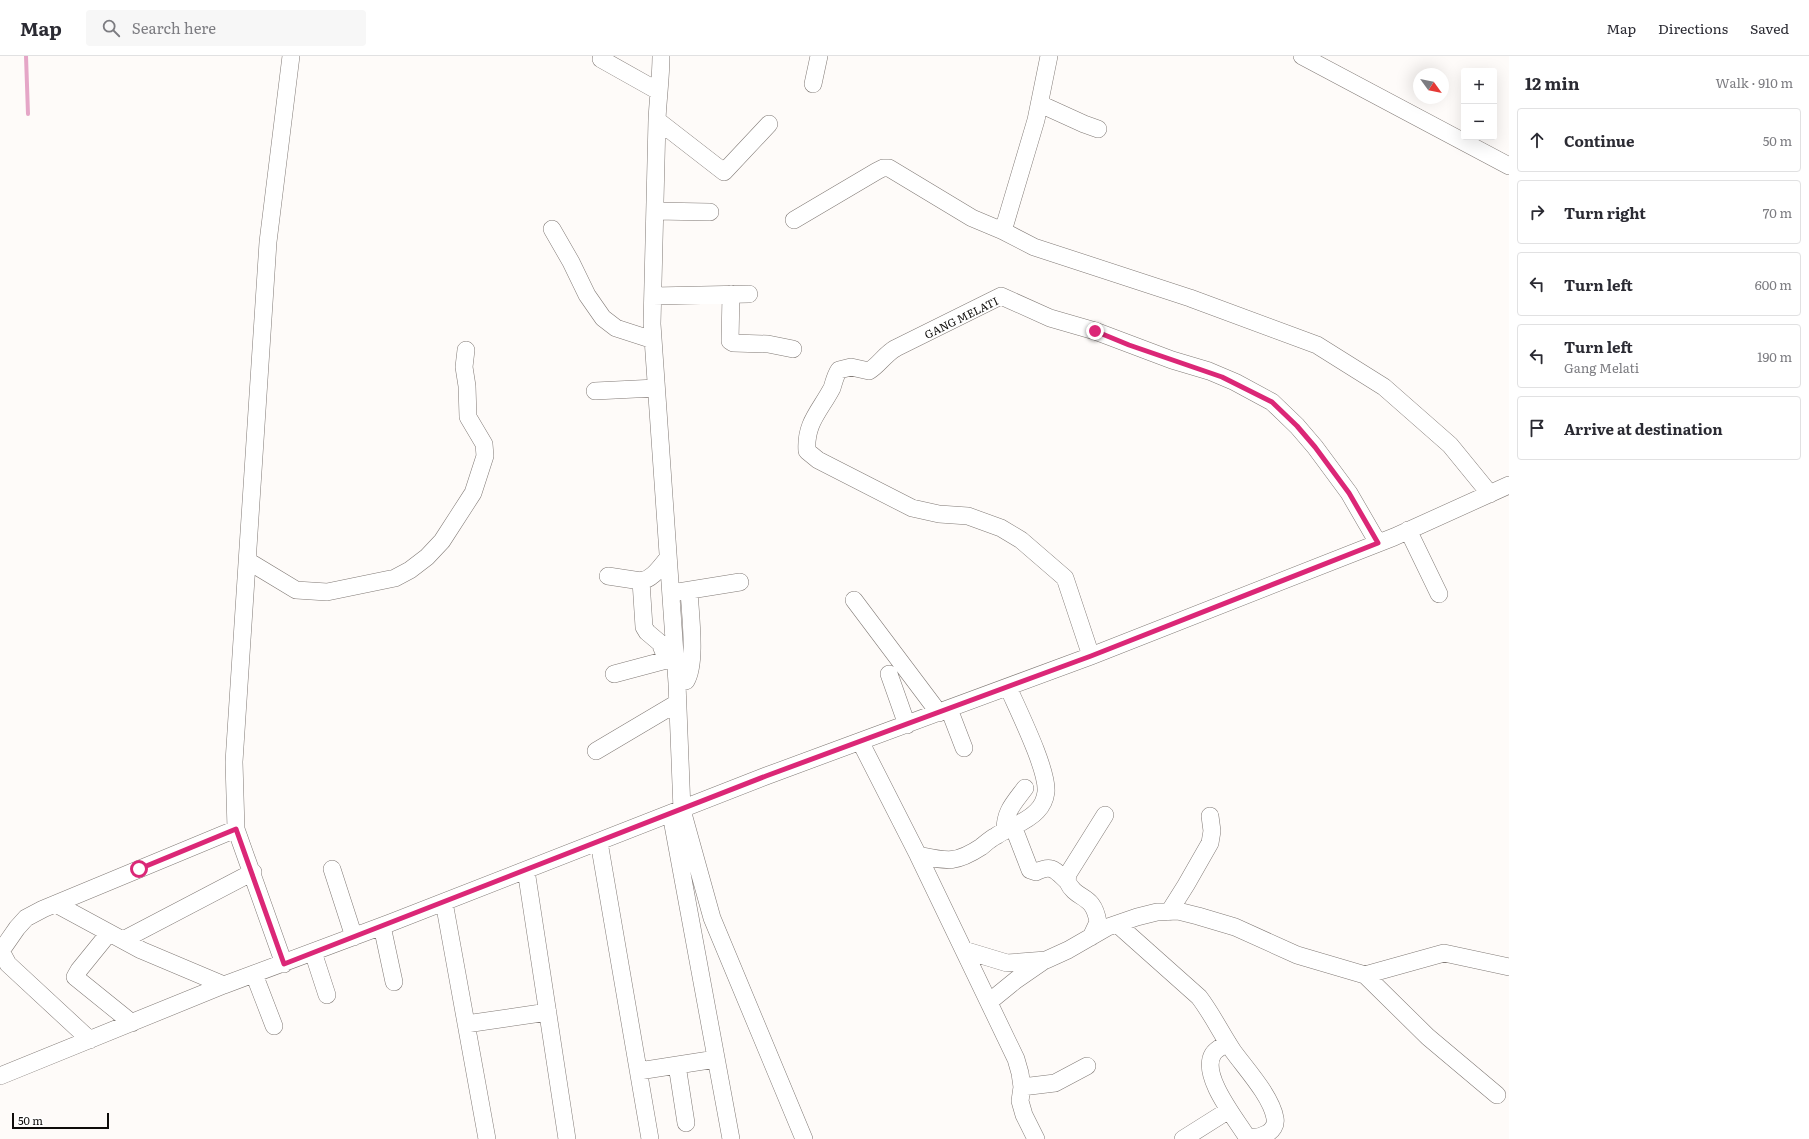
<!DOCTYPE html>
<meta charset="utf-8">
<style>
:root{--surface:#fff;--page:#f7f7f7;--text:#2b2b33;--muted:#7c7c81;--line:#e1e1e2}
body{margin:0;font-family:Literata,serif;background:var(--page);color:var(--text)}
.controls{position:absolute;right:12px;top:12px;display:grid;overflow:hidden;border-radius:4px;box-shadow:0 4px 16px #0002}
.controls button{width:36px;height:36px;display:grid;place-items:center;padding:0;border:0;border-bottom:1px solid var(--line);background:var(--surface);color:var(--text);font:20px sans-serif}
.compass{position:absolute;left:1413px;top:12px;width:36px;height:36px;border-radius:50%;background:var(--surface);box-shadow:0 4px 16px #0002;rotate:123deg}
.scale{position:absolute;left:12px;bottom:10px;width:97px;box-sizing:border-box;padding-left:4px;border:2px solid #0e0c0a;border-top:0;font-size:11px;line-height:14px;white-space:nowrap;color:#0e0c0a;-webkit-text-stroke:3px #fff;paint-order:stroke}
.stop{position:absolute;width:12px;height:12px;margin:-9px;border:3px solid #db2777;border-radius:50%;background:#fff}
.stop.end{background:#db2777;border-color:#fff;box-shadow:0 1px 4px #0008}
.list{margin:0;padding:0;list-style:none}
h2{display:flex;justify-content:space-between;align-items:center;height:52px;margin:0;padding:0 16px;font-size:17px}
h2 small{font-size:13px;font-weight:400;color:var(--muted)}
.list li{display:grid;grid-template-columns:26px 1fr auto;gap:12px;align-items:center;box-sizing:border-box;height:64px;margin:0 8px 8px;padding:0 8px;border:1px solid var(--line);border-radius:4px}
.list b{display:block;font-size:15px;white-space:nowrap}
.list p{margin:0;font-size:13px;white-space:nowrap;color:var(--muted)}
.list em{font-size:13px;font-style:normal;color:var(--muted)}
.icon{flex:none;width:22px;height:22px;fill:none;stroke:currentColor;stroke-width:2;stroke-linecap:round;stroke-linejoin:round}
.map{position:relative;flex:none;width:1509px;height:1083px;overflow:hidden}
header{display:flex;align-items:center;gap:24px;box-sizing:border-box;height:56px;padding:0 20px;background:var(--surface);border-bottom:1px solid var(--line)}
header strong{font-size:19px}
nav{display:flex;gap:22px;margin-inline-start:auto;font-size:14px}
.search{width:280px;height:36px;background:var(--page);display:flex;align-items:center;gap:10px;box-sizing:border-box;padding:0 14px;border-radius:4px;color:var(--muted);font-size:15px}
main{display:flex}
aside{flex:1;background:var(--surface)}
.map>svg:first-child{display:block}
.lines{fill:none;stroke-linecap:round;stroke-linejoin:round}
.stream{stroke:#e5a6c7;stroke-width:4}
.minor-casing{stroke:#817a76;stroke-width:18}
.minor{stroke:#fff;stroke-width:17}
.route{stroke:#db2777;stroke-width:5}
.labels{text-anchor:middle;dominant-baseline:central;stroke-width:3;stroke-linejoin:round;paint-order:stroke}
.street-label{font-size:11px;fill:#0e0c0a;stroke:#fff}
</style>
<header>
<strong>Map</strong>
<div class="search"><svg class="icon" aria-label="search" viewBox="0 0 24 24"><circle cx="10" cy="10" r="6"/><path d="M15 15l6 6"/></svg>Search here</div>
<nav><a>Map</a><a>Directions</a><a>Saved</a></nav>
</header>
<main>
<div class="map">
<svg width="1509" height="1083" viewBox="0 0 1509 1083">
<rect width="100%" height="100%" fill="#fefbf9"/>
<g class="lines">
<path class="stream" d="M26 0 28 58"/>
<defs>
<path id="minor" d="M661 0C661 21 658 42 657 64L652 268 677 627 682 754 712 862 804 1083
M1302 0 1509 110
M601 3 658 35
M813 28 819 0
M1040 48 1084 68 1098 73
M657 64 724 116 769 68
M655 155 710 156
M794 164 877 115 883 112H889L972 162 1003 175 1034 191 1190 242 1317 289 1384 331 1450 389 1490 438
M552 173 571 206 587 239 603 262 616 272 653 284
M1003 175 1036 64 1049 0
M731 238 730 285 733 287 768 288 793 293
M653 240 749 238
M595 335 656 332
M1408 474 1439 538
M248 505 296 534 327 536 395 522 410 514 427 501 442 485 473 437 485 400 484 388 468 361 467 330 464 311 466 294
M608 520 641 525C653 523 660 511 668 502
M641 525 644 571 647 576 660 587 667 604
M678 536 740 526
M854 544 939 657
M1091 600 1065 522 1021 484 1001 472 968 460 939 458 912 452 818 404 807 395C805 367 820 355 832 332 834 326 835 320 839 314L851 311 869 315C879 309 885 298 896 292L1001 240 1050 262 1095 275 1172 304 1209 315 1235 326 1272 346 1297 370 1315 391 1349 437 1378 487
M614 618 674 602
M889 618 907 669
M677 627 686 625C697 607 690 557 689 534
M949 653 964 692
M861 687 918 799 1016 1003 1020 1017 1022 1031 1020 1045 1024 1059 1036 1083
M596 695 677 647
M671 758 731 1083
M1013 770 1030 814 1036 816C1052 808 1055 814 1067 825
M1005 774C1005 755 1014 747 1025 732
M599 786 650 1083
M918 799C947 805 955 808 981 791 986 787 990 783 996 780 1009 771 1026 767 1037 755 1042 750 1045 744 1046 736 1048 714 1018 654 1008 631
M332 813 354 881
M526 814 567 1083
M444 846 487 1083
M56 848 141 894 224 929
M1169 856 1186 829 1210 787 1212 775 1210 760
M1117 868 1199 941C1212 958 1221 977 1233 995 1246 1013 1271 1040 1275 1062 1278 1077 1258 1083 1247 1081 1236 1063 1200 1019 1213 998 1216 993 1223 990 1228 987
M382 870 394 926
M109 877 79 914 75 921 132 967
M1091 881 1098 866C1093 836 1077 846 1067 825L1068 818 1105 759
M123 884 253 816
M964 894 1007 907 1046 904 1068 894 1108 871 1137 861 1157 856 1178 855 1198 860 1235 871 1297 899 1365 919 1428 981 1497 1039
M313 896 327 939
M284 908 236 773 234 706 268 186 291 0
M254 918 274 970
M1365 919 1444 897 1509 911
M989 946 1016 924 1045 904
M466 968 548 956
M90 984 8 908 1 895 17 872 26 862 43 853 236 773
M677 1009 686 1067
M639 1015 716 1003
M0 1020 224 929 390 867 766 720 1091 600 1394 481 1509 429
M1022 1031 1055 1027 1087 1010
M1183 1083 1229 1054"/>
</defs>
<use href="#minor" class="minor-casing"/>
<use href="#minor" class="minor"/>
</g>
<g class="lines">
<path class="route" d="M139 813 236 773 284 908 766 720 1091 600 1378 487 1349 437 1315 391 1297 370 1272 346 1222 321 1129 289 1095 275"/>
</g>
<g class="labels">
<g class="street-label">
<text transform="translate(961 261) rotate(-26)">GANG MELATI</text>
</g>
</g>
</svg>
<div class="controls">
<button>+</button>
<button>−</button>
</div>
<svg class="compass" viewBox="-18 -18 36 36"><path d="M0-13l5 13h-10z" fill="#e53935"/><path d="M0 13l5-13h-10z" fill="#7c7c81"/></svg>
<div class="scale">50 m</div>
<div class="stop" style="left:139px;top:813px"></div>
<div class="stop end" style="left:1095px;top:275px"></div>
</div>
<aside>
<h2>12 min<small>Walk · 910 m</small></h2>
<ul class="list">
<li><svg class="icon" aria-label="ahead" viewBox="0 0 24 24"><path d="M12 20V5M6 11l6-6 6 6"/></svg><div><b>Continue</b></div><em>50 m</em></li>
<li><svg class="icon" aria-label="right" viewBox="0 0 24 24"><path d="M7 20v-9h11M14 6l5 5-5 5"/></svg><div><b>Turn right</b></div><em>70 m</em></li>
<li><svg class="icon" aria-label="left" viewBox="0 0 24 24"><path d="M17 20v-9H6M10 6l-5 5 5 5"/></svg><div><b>Turn left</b></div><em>600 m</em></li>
<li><svg class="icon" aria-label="left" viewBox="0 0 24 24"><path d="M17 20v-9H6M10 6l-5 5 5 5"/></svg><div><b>Turn left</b><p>Gang Melati</p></div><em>190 m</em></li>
<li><svg class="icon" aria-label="arrive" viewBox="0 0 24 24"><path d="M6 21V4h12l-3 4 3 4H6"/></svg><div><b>Arrive at destination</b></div></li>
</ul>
</aside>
</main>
